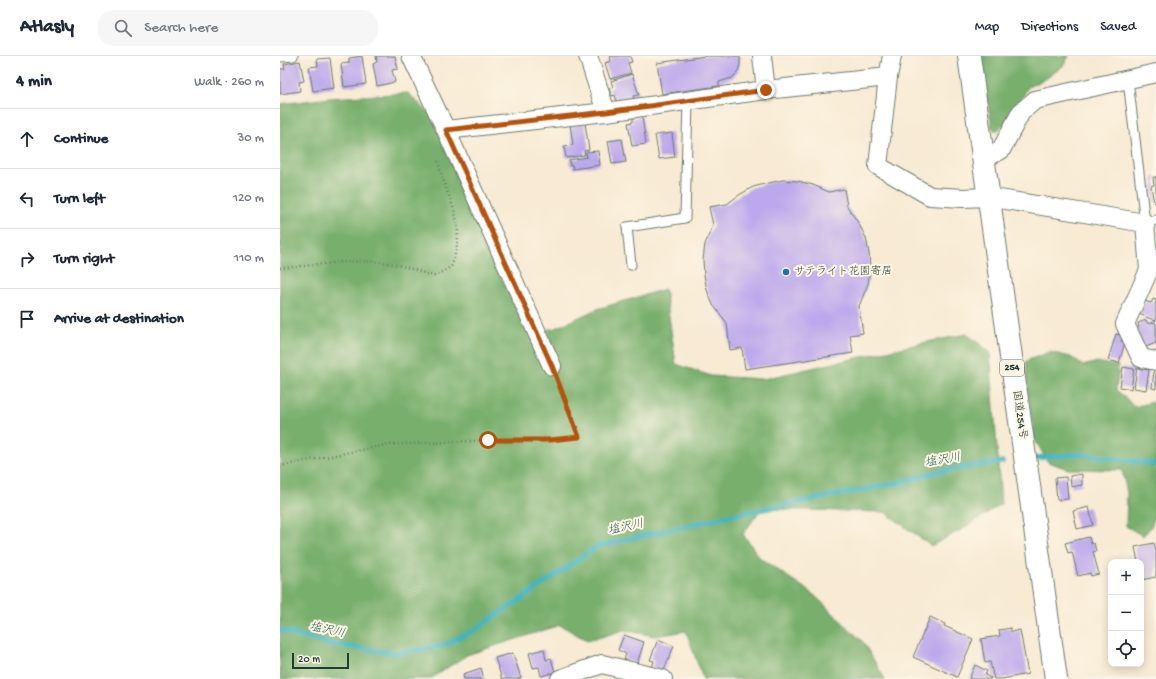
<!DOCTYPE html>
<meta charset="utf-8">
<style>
:root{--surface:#fff;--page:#f6f6f7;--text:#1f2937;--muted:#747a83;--line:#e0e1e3}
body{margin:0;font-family:"Gochi Hand","Klee One",sans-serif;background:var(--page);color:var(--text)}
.controls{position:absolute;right:12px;bottom:12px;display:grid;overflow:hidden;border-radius:8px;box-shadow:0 2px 10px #0003}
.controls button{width:36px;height:36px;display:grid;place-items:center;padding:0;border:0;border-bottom:1px solid var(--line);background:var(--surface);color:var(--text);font:20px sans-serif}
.scale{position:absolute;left:12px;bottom:10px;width:57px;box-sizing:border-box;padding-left:4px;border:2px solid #1f3d34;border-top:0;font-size:11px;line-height:14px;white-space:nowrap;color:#1f3d34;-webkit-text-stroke:3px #fcf5e5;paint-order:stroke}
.stop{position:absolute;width:12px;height:12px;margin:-9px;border:3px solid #b45309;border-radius:50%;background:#fff}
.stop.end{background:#b45309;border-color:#fff;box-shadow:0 1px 4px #0008}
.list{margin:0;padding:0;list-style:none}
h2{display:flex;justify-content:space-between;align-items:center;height:52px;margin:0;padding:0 16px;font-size:17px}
h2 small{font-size:13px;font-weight:400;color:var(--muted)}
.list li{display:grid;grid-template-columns:26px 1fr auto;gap:12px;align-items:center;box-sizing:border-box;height:60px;padding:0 16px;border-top:1px solid var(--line)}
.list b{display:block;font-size:15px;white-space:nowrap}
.list em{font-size:13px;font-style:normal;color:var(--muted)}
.icon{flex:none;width:22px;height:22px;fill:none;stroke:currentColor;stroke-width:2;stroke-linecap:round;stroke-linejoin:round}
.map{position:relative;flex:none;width:876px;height:623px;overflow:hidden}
header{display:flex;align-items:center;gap:24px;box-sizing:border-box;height:56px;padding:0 20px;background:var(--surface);border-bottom:1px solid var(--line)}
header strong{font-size:19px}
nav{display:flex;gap:22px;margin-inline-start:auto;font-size:14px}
.search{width:280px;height:36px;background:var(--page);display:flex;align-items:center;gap:10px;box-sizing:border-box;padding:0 14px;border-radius:16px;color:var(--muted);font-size:15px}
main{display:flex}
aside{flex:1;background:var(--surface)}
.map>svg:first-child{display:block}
.forest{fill:#78af6c;stroke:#4c7650}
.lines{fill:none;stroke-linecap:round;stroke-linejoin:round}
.stream{stroke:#44b4bb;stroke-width:5.5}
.building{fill:#bca8ec}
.lane-casing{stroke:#6b7a6c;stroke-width:11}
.street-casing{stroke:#6b7a6c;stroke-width:20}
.highway-casing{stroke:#6b7a6c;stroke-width:24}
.path{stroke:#6b7a6c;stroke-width:2.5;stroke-dasharray:1 3;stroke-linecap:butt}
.lane{stroke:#fff;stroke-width:9}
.street{stroke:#fff;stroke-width:18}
.highway{stroke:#fff;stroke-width:22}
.route{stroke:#b45309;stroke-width:5}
.poi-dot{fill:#1f6fb2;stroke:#fcf5e5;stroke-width:1.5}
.labels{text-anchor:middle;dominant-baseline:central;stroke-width:4;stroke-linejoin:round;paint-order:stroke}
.shield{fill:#fcf5e5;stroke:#617469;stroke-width:1}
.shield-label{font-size:10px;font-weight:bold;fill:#1f3d34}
.poi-label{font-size:11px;fill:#1f3d34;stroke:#fcf5e5;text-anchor:start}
.street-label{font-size:11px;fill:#1f3d34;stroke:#fcf5e5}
.water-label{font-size:12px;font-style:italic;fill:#2a615c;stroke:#fcf5e5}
</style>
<header>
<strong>Atlasly</strong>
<div class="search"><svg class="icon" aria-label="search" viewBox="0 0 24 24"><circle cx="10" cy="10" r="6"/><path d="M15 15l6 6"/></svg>Search here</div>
<nav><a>Map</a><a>Directions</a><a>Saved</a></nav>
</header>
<main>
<aside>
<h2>4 min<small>Walk · 260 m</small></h2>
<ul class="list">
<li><svg class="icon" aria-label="ahead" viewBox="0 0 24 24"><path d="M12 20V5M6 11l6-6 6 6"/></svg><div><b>Continue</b></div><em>30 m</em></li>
<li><svg class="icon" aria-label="left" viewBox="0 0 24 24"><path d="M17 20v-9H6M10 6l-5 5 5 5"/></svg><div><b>Turn left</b></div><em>120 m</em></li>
<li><svg class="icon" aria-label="right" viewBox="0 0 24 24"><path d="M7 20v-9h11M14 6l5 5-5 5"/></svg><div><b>Turn right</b></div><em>110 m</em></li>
<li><svg class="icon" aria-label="arrive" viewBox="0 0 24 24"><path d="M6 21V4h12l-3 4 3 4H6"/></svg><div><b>Arrive at destination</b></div></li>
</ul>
</aside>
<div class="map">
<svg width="876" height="623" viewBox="0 0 876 623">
<rect width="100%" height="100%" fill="#fcf5e5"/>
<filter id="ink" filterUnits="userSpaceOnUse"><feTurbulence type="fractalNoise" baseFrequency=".025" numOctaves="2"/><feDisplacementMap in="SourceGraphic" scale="8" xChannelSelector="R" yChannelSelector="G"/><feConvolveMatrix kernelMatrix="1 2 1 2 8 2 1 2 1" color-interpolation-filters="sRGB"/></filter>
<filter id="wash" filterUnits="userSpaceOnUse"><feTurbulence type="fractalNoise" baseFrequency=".012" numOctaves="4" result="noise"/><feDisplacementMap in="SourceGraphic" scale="16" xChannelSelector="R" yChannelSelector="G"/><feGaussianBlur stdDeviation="0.9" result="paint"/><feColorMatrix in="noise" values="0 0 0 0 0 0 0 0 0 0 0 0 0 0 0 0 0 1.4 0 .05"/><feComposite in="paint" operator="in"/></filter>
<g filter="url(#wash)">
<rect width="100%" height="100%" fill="#f8ead3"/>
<path class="forest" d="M701 0H789L784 9 767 22 748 31 730 63 717 76 712 72 703 17Z
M128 37 152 60 165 94 218 215 246 274 273 273 317 253 385 233 396 308 431 320 483 323 647 286 687 278 710 296 721 448 681 474 651 490 605 456 481 453 463 478 480 502 532 537 583 586 605 623H423L406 575 375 580 344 574 308 585 280 569 187 599 150 623H0V48L50 42Z
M769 296 791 301 803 310 817 306 838 310V321L836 334 845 341 854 351 876 345V457L871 471 863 480 846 470 847 437 842 414 788 413 768 406 755 384 748 339 746 305Z"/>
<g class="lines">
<path class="stream" d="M755 402 799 398 876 408
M0 574 48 588 116 597 162 590 193 575 247 539 318 490 463 457 618 427 656 416 722 406"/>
</g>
<g id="blocks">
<path class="building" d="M82 0 86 28 64 31 61 8 69 7V2Z
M96 0H115L118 13 112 14 115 26 97 30 93 8 97 6Z
M330 0H350L352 6 348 7 351 17 330 23 325 7 331 5Z
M426 0H460V8L458 16 452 22 439 26V30L382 38 377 7Z
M50 2 54 32 33 35 29 11 38 10 37 3Z
M20 5 24 25 19 26 20 35 0 38V13H5L4 8Z
M352 18 359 39 353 40 355 44 338 49 335 39 332 40 329 33 333 31 331 25Z
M362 60 366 88 352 90 348 67 353 66V62Z
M305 67 309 94 304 95 305 99 286 102 284 90 293 89 290 69Z
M392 77 395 101 379 103 375 79Z
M342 83 346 106 332 108 328 85Z
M318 95 320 109 293 113 292 109 290 110 289 104 307 101 306 96Z
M873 121H876V146L874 147 871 130 874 129Z
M503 124 518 125 533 129 549 136 564 133 567 150 579 168 586 182 589 197 590 213 588 228 579 250 583 277 570 279 573 297 465 313 462 292 450 294 447 267 433 249 427 234 424 219 423 204 425 188 433 169 429 151 447 148 459 139 473 131 488 127Z
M873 243 876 244V265L859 258 865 245 871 247Z
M866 264 868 268 874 266 876 268V287L863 292 856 273 859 271 858 267Z
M836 278 843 280 841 285 845 286 839 307 828 304Z
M843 311 854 313 851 333 840 331Z
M857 312 869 314 866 334 854 332Z
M874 313H876V333L872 332Z
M802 418V429L791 431 790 420Z
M786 421 788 443 777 444 775 422Z
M809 451 813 469 797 473 793 455Z
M809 481 811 488 814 487 816 495 813 496 819 518 811 520 810 517 798 520 792 496 788 497 785 487Z
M874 487 876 496V521L861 524V506H858L855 491Z
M650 561 665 568 664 570 693 583 677 621 633 601Z
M731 572V576L740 574 748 618 722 623H714L710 606 705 607 701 583 720 580 719 574Z
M344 579 364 586 357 608 344 603 346 598 338 594Z
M378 583 394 590 383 616 372 612 374 605 370 604Z
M264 593 266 604 271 602 275 616 261 620 259 611 253 612 249 597Z
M233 597 241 622 237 623H222L215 602Z
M695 609 707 615 705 619 711 622V623H689Z
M201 612 204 623H184L183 618Z"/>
</g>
</g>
<g filter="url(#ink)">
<use href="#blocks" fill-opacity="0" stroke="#6b7a6c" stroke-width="1"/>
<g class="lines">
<defs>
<path id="lane" d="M1 0V1L13 0
M848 24 865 167 876 164
M351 209 347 171 405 162 408 45"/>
<path id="street" d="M131 0 166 74 272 310
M308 0 326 56
M482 0 486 34
M612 0 608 21 598 110 650 140 683 142 708 141 865 167 869 214 845 268 861 302 876 305
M166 74 326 56 486 34 608 21
M703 103 721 94 741 56 755 44 876 17
M280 623 322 608 383 623"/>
<path id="highway" d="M689 0 776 623"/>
</defs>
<use href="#lane" class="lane-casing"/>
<use href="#street" class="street-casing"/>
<use href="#highway" class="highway-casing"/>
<path class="path" d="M0 212C32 210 69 203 101 206 119 208 137 215 154 220L171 211C189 163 167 148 158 105
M0 410 106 389 208 384H270L299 381 278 326"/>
<use href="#lane" class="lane"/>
<use href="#street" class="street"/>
<use href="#highway" class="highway"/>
</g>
</g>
<g class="lines" filter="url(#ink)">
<path class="route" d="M208 384H270L299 381 272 310 166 74 326 56 486 34"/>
</g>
<circle class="poi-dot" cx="506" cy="216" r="4"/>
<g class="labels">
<rect class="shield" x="720" y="304" width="24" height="16" rx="3"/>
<g class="shield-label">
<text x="732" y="312">254</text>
</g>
<g class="poi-label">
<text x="514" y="216">サテライト花園寄居</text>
</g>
<g class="street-label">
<text transform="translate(739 359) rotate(82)">国道254号</text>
</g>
<g class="water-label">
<text transform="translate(663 405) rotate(-10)">塩沢川</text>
<text transform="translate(346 472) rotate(-12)">塩沢川</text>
<text transform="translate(47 575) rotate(12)">塩沢川</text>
</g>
</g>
</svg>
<div class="controls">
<button>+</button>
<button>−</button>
<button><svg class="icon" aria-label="locate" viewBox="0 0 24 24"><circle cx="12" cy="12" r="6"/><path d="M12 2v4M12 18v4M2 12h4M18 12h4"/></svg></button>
</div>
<div class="scale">20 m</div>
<div class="stop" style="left:208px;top:384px"></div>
<div class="stop end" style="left:486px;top:34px"></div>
</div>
</main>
